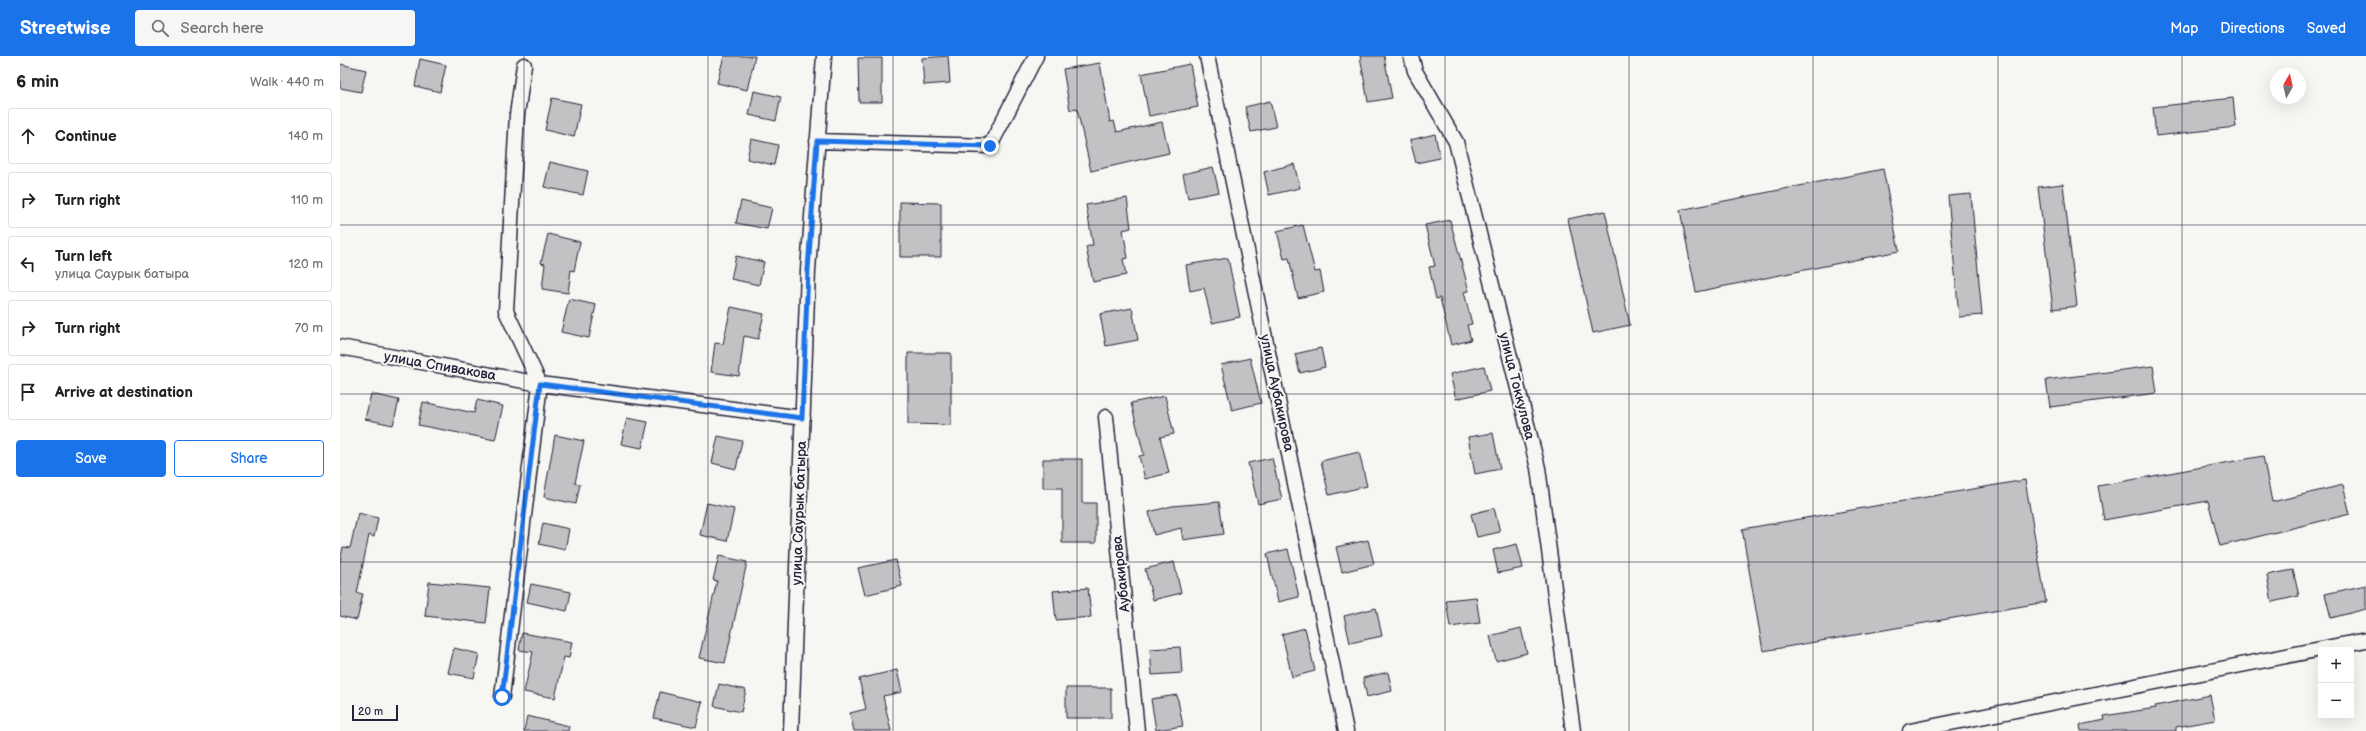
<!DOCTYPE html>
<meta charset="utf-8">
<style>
:root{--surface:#fff;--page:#f6f6f6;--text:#202124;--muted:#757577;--line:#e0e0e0;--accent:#1a73e8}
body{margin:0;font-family:"Balsamiq Sans",sans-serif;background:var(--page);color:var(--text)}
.controls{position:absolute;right:12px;bottom:12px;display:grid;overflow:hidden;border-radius:4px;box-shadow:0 4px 16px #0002}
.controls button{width:36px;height:36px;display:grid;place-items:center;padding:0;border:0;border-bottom:1px solid var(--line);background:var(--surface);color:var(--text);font:20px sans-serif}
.compass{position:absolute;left:1930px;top:12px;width:36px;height:36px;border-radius:50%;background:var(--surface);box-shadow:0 4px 16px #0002;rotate:8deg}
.scale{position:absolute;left:12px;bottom:10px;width:46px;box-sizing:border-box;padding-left:4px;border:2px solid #22223b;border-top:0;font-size:11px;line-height:14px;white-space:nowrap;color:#22223b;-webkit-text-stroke:3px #f6f6f2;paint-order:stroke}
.stop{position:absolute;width:12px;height:12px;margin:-9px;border:3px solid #1a73e8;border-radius:50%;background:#fff}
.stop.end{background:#1a73e8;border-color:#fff;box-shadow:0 1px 4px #0008}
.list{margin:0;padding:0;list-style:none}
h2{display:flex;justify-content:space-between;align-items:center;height:52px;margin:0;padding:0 16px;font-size:17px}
h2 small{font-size:13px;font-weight:400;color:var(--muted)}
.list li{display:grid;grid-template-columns:26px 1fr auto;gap:12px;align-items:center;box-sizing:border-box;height:56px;margin:0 8px 8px;padding:0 8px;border:1px solid var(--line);border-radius:4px}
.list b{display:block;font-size:15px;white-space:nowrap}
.list p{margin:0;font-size:13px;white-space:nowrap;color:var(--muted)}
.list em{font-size:13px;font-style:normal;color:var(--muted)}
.actions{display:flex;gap:8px;padding:12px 16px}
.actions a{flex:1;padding:9px 0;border:1px solid var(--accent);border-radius:4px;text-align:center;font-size:14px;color:var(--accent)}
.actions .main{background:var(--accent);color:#fff}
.icon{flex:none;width:22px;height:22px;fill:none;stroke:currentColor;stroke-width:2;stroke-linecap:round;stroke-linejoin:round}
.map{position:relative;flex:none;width:2026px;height:675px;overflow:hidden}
header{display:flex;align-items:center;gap:24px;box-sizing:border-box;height:56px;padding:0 20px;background:var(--accent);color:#fff}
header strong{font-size:19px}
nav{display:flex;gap:22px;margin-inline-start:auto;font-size:14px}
.search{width:280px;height:36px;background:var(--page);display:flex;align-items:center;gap:10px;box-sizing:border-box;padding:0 14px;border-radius:4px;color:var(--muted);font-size:15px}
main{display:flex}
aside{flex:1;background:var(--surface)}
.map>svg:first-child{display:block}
.building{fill:#c2c2c4;stroke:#22223b}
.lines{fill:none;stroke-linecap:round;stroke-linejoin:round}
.minor-casing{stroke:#22223b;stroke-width:17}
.minor{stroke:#f6f6f2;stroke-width:14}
.route{stroke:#1a73e8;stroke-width:5}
.grid{fill:none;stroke:#22223b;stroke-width:1;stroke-opacity:0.55}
.labels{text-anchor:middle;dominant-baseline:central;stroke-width:4;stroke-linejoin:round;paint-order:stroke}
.street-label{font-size:14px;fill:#22223b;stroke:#f6f6f2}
</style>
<header>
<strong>Streetwise</strong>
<div class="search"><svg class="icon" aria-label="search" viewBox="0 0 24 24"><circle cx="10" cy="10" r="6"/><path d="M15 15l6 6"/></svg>Search here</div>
<nav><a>Map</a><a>Directions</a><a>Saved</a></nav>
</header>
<main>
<aside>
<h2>6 min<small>Walk · 440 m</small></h2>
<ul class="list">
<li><svg class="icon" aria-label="ahead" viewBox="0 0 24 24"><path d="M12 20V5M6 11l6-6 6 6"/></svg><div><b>Continue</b></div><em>140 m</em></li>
<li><svg class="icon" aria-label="right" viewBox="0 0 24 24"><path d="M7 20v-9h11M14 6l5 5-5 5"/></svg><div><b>Turn right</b></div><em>110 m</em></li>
<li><svg class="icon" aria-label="left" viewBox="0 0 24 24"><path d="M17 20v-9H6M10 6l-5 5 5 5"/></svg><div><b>Turn left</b><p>улица Саурык батыра</p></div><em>120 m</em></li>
<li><svg class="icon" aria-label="right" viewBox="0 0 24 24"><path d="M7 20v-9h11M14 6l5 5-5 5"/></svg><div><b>Turn right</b></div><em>70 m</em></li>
<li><svg class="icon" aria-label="arrive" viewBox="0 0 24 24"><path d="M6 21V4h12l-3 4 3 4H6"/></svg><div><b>Arrive at destination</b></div></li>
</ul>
<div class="actions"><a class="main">Save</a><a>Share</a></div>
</aside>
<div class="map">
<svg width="2026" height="675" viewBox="0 0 2026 675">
<rect width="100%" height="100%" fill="#f6f6f2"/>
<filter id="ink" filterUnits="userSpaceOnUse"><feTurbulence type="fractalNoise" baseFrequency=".025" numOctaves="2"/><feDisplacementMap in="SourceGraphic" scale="8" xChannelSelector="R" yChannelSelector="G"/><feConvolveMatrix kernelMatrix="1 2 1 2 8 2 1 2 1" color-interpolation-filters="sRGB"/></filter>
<g filter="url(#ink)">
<path class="building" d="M384 0H415L407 34 377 27Z
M608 0 610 27 584 29 582 2Z
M1020 0H1044L1052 42 1028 46Z
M518 2H542V46H519Z
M80 3 106 9 100 36 75 30Z
M760 7 770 66 774 65 777 76 822 66 829 97 751 115 737 53 730 54 723 13Z
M0 8 26 14 21 36 0 32Z
M850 8 858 51 809 60 801 18Z
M414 35 441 41 436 65 409 59Z
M212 42 241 48 234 81 205 74Z
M1893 42 1896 71 1816 80 1813 51Z
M930 45 936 71 911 76 905 51Z
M1095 78 1100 102 1076 107 1070 84Z
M411 83 438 89 434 109 407 103Z
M210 106 248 115 243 139 204 131Z
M954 108 960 132 929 139 924 116Z
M873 111 879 136 848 142 843 118Z
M1543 113 1559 195 1356 236 1340 154Z
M1723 128 1737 250 1713 253 1698 131Z
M1631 138 1642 259 1619 261 1608 140Z
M787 142 791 172 783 174 788 202 783 203 786 219 753 226 746 191 753 189 746 149Z
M401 145 432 152 427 173 396 167Z
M560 146 601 147V201H560Z
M1265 155 1290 269 1253 277 1228 163Z
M1110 164 1129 235 1124 236 1132 268 1127 269 1131 284 1111 289 1100 242 1096 243 1089 211 1095 210 1085 169Z
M963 169 975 216 980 215 984 236 958 242 949 202 944 203 937 175Z
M208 178 240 186 234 215 231 214 228 237 202 233 205 208 201 207Z
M396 200 424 206 419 229 391 223Z
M888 202 900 261 872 267 864 232 850 235 846 209Z
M229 243 256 249 249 282 221 276Z
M391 251 424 258 418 283 404 280 399 320 371 316 375 287 383 288Z
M792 252 798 284 766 290 760 258Z
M981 292 985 311 960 317 955 298Z
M568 297H611V369L568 368Z
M910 302 921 347 892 354 881 309Z
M1144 310 1150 335 1116 343 1110 318Z
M1813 310 1817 337 1710 351 1706 324Z
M31 338 59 344 53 369 25 363Z
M825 340 834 378 820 381 829 417 805 423 799 400 804 399 791 347Z
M137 344 163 350 155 384 78 369 83 346 134 357Z
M287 362 308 366 302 392 281 388Z
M1153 377 1160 413 1135 418 1128 381Z
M215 379 244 385 235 427 240 428 236 448 204 441Z
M378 380 402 385 396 413 372 407Z
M1019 396 1027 430 989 439 981 405Z
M1923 400 1932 446 2003 429 2010 458 1880 490 1868 445 1764 464 1758 430Z
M932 402 942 443 918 448 908 407Z
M703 403H742V447H756V487H722V432H703Z
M1685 424 1706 546 1423 595 1402 473Z
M879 446 884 478 843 484 841 472 814 479 809 456 832 450Z
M367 447 394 453 387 485 360 479Z
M1154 452 1160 476 1137 481 1131 458Z
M18 457 38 462 34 481 29 479 17 537 23 538 17 564 0 560V506L3 491 10 492Z
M203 467 229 473 225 494 199 488Z
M1028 484 1034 508 1002 516 996 491Z
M1177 488 1183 512 1158 517 1153 494Z
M948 493 959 541 938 546 927 498Z
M379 500 407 506 385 607 359 602 377 525 373 524Z
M556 504 562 530 525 539 518 512Z
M834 506 841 537 813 544 805 513Z
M1953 514 1959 540 1932 546 1927 519Z
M89 526 150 532 146 567 85 560Z
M191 528 231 536 227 555 187 546Z
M2026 529V553L1991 562 1985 538Z
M748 532 751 561 716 564 713 535Z
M1136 541 1140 567 1110 571 1106 544Z
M1036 552 1042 580 1010 587 1004 560Z
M965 572 975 615 952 621 942 578Z
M1181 572 1187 597 1156 605 1150 580Z
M182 577 232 586 229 602 224 601 215 642 184 636 193 596 179 594Z
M840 591 842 617 812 619 810 593Z
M114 592 139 598 134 622 108 617Z
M557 614 562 636 543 640 551 675H514L510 657 526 653 519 623Z
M1048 616 1052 635 1027 641 1023 622Z
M379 628 406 634 401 656 374 650Z
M726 632H771V662H726Z
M320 636 362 646 356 671 314 662Z
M837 639 843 670 816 674 811 643Z
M1870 639 1875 664 1836 671V675H1741L1740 669 1765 664 1764 660 1816 652 1815 650Z
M187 660 229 670 228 675H184Z"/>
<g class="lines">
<defs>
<path id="minor" d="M867 0 1006 675
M1071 0 1075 15 1116 86 1198 412 1233 675
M184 9 177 59 166 255 200 328 463 362
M477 85 650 90 696 0
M0 291 200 328 162 641
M766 361 797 675
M451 675 468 214 484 0
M1570 675 2026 584"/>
</defs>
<use href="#minor" class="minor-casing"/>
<use href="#minor" class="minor"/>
</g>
</g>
<g class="lines" filter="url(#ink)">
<path class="route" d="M162 641 200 328 462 362 468 214 477 85 650 90"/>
</g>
<path class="grid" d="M184 0V675M368 0V675M553 0V675M737 0V675M921 0V675M1105 0V675M1289 0V675M1473 0V675M1658 0V675M1842 0V675M0 169H2026M0 338H2026M0 506H2026"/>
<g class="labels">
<g class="street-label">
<text transform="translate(100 310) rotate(10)">улица Спивакова</text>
<text transform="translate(1177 330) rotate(76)">улица Токкулова</text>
<text transform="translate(937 337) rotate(78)">улица Аубакирова</text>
<text transform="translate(459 457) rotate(-88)">улица Саурык батыра</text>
<text transform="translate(781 518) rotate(-96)">Аубакирова</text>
</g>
</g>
</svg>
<div class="controls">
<button>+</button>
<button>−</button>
</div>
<svg class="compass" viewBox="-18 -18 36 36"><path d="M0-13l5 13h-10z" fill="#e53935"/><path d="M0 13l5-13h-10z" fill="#757577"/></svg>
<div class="scale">20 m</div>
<div class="stop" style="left:162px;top:641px"></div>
<div class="stop end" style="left:650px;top:90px"></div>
</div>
</main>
